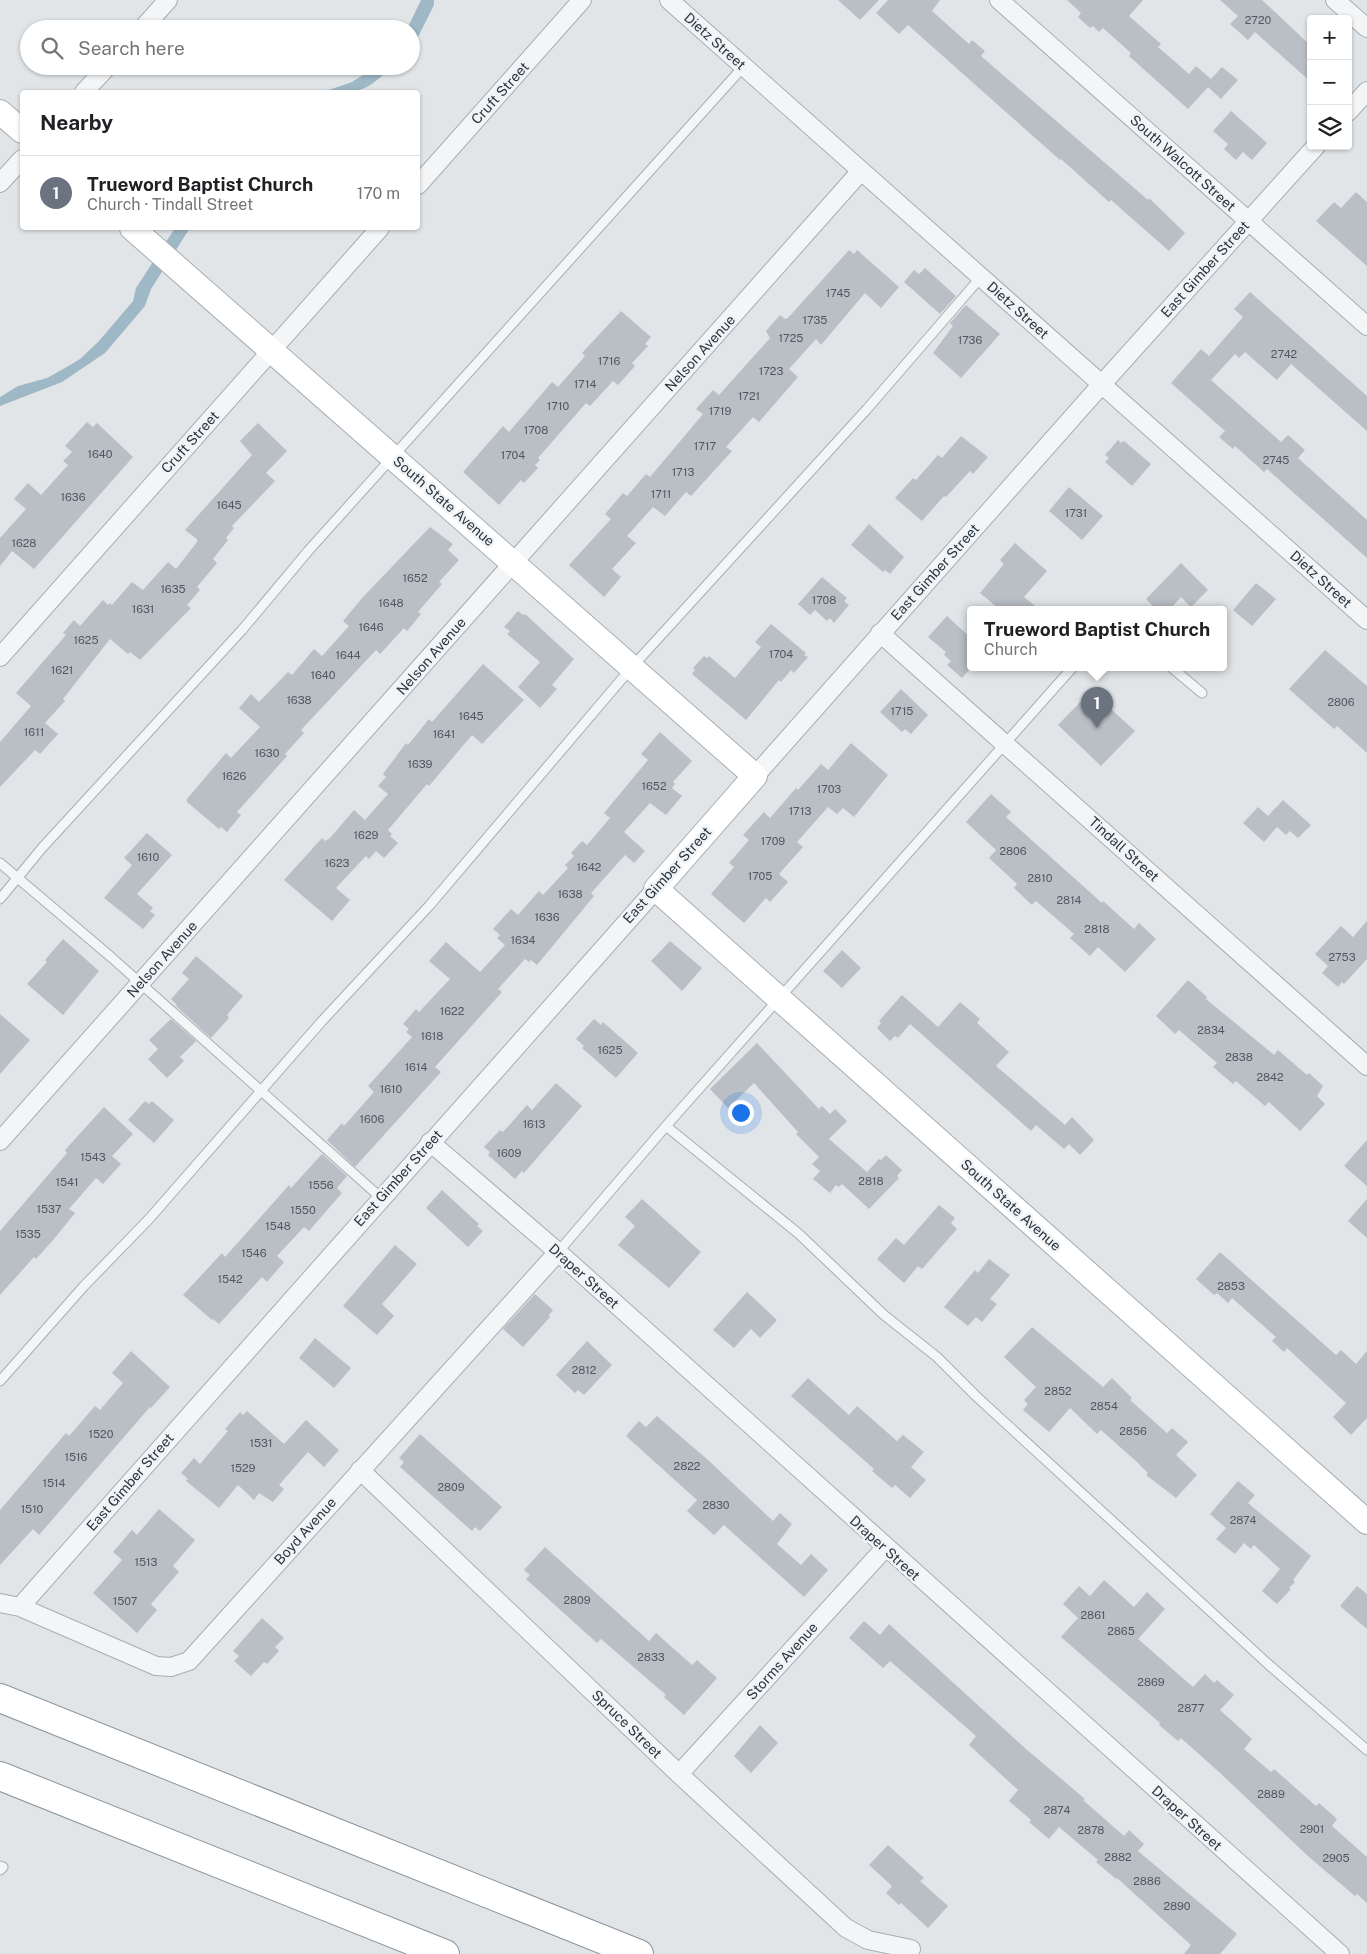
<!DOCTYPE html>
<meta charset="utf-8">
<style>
:root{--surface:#fff;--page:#f2f2f2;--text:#202124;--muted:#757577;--line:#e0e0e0;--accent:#d93025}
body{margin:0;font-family:"Public Sans",sans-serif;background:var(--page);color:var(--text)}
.controls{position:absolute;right:15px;top:15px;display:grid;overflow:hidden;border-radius:5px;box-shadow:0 1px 4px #0004}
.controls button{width:45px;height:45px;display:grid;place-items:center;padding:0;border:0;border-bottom:1px solid var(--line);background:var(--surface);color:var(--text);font:25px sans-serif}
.you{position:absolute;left:740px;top:1112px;width:18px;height:18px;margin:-12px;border:4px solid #fff;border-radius:50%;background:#1a73e8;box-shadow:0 0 0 8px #1a73e833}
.badge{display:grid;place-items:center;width:32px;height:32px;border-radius:50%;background:var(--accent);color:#fff;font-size:16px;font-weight:700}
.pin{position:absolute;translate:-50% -41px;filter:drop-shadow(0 1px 2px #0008)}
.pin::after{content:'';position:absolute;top:26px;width:18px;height:15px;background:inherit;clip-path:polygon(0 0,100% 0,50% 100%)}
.popup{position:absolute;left:967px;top:606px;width:260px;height:65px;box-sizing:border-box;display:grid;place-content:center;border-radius:5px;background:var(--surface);filter:drop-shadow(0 1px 4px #0005);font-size:16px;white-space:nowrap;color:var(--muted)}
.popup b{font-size:19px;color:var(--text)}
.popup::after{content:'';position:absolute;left:50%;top:100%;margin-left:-10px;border:10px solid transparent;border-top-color:var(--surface)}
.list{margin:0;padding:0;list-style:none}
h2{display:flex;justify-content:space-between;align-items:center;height:65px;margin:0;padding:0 20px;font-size:21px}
h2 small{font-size:16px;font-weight:400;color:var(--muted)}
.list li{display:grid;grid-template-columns:32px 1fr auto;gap:15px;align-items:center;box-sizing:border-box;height:75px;padding:0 20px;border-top:1px solid var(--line)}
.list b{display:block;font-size:19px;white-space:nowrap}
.list p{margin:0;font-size:16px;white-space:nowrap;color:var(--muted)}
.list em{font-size:16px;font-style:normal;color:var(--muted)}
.icon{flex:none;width:28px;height:28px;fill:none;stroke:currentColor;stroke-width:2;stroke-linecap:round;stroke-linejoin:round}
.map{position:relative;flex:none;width:1367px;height:1954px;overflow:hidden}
.search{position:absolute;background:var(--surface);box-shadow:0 1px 4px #0004;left:20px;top:20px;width:400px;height:55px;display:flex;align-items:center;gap:12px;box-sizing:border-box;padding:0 18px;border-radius:28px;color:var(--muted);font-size:19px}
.panel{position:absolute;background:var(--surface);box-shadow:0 1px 4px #0004;left:20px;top:90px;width:400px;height:140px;border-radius:5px}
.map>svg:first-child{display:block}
.water{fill:#9fb8c5}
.building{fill:#b9bfc5}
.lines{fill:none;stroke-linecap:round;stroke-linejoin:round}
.lane-casing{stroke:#a7adb2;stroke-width:11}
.street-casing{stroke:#a7adb2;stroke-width:20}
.secondary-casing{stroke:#a7adb2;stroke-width:26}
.highway-casing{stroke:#8a959e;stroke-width:30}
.lane{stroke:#f3f5f7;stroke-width:9}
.street{stroke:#f3f5f7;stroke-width:18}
.secondary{stroke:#fff;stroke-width:24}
.highway{stroke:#fff;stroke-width:28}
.labels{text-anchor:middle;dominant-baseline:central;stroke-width:5;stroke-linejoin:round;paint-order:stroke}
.number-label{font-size:11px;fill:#4e5860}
.street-label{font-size:14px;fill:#2b353f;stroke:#f0f4f6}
</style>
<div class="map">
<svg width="1367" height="1954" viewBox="0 0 1367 1954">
<rect width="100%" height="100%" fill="#e1e5e8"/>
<path class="water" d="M421 0H434V5L418 37 411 47V29H407Z
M377 66H393C365 92 361 93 323 92L352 82Z
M175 228H190L151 289 145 306 105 353 62 382 0 406V397L18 386 47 378 65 368 80 359 99 341 133 301 136 288Z"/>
<path class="building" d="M838 0H879L860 20Z
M888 0H940L932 11 969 44 972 40 985 51 981 56 1148 200 1149 198 1185 233 1169 251 1111 200 1109 202 1061 159 1060 160 908 25 899 34 876 13Z
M1067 0H1143L1129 16 1161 44 1158 47 1189 74 1196 66 1211 79 1222 67 1238 80 1221 99 1208 87 1188 109 1129 56 1131 53 1103 28 1099 32 1093 26 1090 28 1078 17 1081 13Z
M1220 0H1262L1275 12 1311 46V82L1255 32 1248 40 1230 24 1238 16Z
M1231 111 1267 143 1252 160 1243 152 1236 160 1224 149 1228 144 1213 131Z
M1356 192 1367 202V266L1316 221 1334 202 1341 208Z
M849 250 854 254 857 250 899 287 881 308 865 293 821 345 816 339 789 369 798 377 759 422 753 417 726 447 732 451 691 496 686 492 665 516 653 507 627 536 636 543 612 569 621 577 604 597 569 565 611 519 605 514 623 493 627 496 646 474 650 477 703 414 696 409 713 390 719 395 770 338 766 331 780 315 785 319 788 318Z
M925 268 956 296 940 314 904 282 914 270 919 274Z
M1250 292 1367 396V431L1291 364 1277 380 1245 352 1239 358 1235 354 1211 380 1281 442 1288 435 1305 450 1298 458 1367 520V558L1267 469 1264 472 1235 446 1233 449 1219 437 1225 431 1171 383 1201 349 1209 356 1243 317 1234 309Z
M966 305 1000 334 961 378 933 353 953 326 950 323Z
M621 311 651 337 645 344 648 346 632 363 635 366 618 385 613 381 590 406 586 403 538 458 540 460 535 465 538 468 524 483 521 480 499 505 463 472 503 426 509 432 552 382 558 387 585 356 582 353Z
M87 422 93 427 97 423 133 457 34 569 12 551 0 566V538L26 509 14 499 28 483 41 495 68 465 63 461 72 452 65 446Z
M258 423 287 451 266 473 275 481 232 526 234 528 226 538 228 540 213 559 217 563 197 587 200 590 187 605 191 608 140 660 130 652 128 654 110 639 63 699 65 701 45 723 58 734 40 754 35 750 0 787V742L31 706 16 693 66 635 63 633 74 620 80 626 103 600 108 605 110 603 112 605 132 582 143 590 168 562 176 569 197 542V539L185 530 252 455 240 441Z
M961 436 988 457 973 474 970 471 946 497 944 496 922 521 895 498 913 478 916 480 938 455 942 458Z
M1118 440 1121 443 1124 441 1151 464 1132 486 1105 462 1109 458 1105 455Z
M1069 487 1103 516 1082 540 1049 511Z
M869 524 904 557 890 574 885 570 883 572 851 545Z
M430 527 453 544 448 550 459 560 439 582 442 584 418 612 421 614 407 631 404 628 380 654 376 650 301 730 304 733 285 754 287 756 237 812 241 815 227 832 221 827 219 829 187 802V799L226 753 231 758 260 727 239 708 251 694 259 702 288 672 292 675 314 649 322 656 349 626 343 621 363 597Z
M1015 543 1047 571 1024 597 1039 609H999L980 593 1004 564 1000 560Z
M1181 563 1208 590 1191 607 1181 597 1170 609H1156L1146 599Z
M822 577 847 598 844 601 849 605 834 623 830 618 827 621 815 610 810 615 798 604Z
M1256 583 1276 599 1252 626 1233 610Z
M518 611 523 615 525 614 574 659 552 685 557 689 540 708 518 687 540 662 507 634 510 631 504 627Z
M947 616 971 638V668L962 678 947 665 951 661 944 655 946 652 928 637Z
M771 624 806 653 804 655 808 657 794 673 791 670 781 682 779 680 746 720 692 674 695 670 693 668 704 656 707 658 709 656 735 678 761 647 755 642Z
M1325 650 1367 686V753L1337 726 1334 729 1289 689Z
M483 664 524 700 482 744 472 735 429 786 427 784 388 830 392 834 390 836 398 843 384 858 376 851 369 859 366 856 336 888 350 900 332 921 284 880 322 838 325 841 330 838 354 810 365 820 388 794 378 786 386 777 383 774 406 743 408 745 429 719 432 722Z
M901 689 928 715 911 734 905 729 902 732 880 712Z
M1091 691 1135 731 1101 766 1058 725Z
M660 732 692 761 673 782 675 784 672 788 682 796 666 815 650 803 624 832 645 851 634 863 625 855 591 893 594 896 537 965 531 960 529 962 525 959 498 989 502 992 435 1067 441 1072 355 1167 327 1140 342 1123 344 1126 374 1092 368 1086 412 1037 406 1032 409 1029 403 1024 416 1009 419 1012 450 979 429 961 446 942 480 972 505 945 497 938 500 935 493 929 511 909 518 915 539 891 543 895 568 868 565 865 574 856 571 853 582 841 587 845 610 818 604 813 648 760 641 754Z
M851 743 888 775 854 817 843 808 837 814 828 807 797 842 803 847 779 874 788 882 770 902 766 898 744 923 711 894 734 867 729 863 749 840 743 835 764 812 770 818 796 788 798 790 821 764 828 770Z
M991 794 1011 812 1006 817 1102 903 1103 901 1134 929 1139 923 1156 939 1125 972 1098 947 1090 956 1070 938 1074 934 1036 901 1032 905 1014 888 1017 884 989 858 996 850 966 822Z
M1283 800 1311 825 1298 838 1290 831 1286 835 1277 827 1264 842 1243 823 1258 807 1268 816Z
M147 833 172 855 137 894 153 908 150 911 155 915 143 929 104 898 132 865 124 858Z
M1367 921V959L1344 984 1342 982 1338 987 1322 973 1328 966 1315 954 1341 926 1353 937Z
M63 939 99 971 63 1015 27 984 47 962 45 960Z
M670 941 702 968 682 991 651 961Z
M842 950 861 968 842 988 823 971Z
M196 956 243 996 227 1015 229 1018 211 1038 176 1006 177 1005 171 999 189 979 182 973Z
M1188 980 1207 997 1206 999 1274 1055 1278 1050 1307 1075 1309 1073 1323 1086 1317 1096 1325 1104 1300 1131 1269 1102 1265 1106 1236 1081 1233 1084 1213 1067 1217 1063 1179 1030 1175 1034 1156 1016Z
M902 995 938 1027 960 1002 980 1019 977 1023 1009 1052 996 1066 1065 1125 1072 1117 1094 1140 1080 1155 1069 1144 1064 1149 1036 1125 1031 1131 910 1024 898 1038 895 1036 890 1041 877 1028 881 1023 879 1021Z
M0 1014 30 1040 0 1074Z
M171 1019 196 1041 180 1057 184 1061 167 1078 148 1059 158 1049 149 1040Z
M594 1019 601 1025 603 1022 638 1053 616 1078 582 1048 584 1046 576 1039Z
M757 1043 819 1109 822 1106 830 1114 835 1109 847 1121 829 1139 867 1172 879 1159 881 1160 886 1155 902 1170 897 1176 899 1178 869 1209 842 1184 839 1187 836 1185 830 1193 813 1179 820 1171 812 1164 819 1157 796 1134 798 1132 754 1083 728 1108 710 1089Z
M556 1083 582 1106 524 1173 522 1171 515 1179 488 1155 490 1152 484 1147 500 1130 503 1132 527 1105 532 1110Z
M145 1101 149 1104 152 1101 174 1120 154 1143 128 1120Z
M104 1107 133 1134 112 1156 121 1164 103 1184 96 1178 69 1209 75 1213 54 1239 36 1259 34 1257 0 1295V1231L67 1153 65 1150Z
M1367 1140V1186L1344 1166Z
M322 1154 347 1176 337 1188 342 1193 309 1231 304 1227 277 1256 284 1262 267 1282 262 1277 219 1324 213 1319 212 1320 183 1295 222 1253 225 1257 289 1185 291 1188Z
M442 1190 479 1224 477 1226 483 1231 468 1247 426 1208Z
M642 1199 701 1252 669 1288 618 1245 635 1226 625 1217Z
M1367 1199V1238L1348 1221Z
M939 1205 955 1218 951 1223 957 1229 922 1269 918 1266 904 1283 877 1259 896 1238 904 1245Z
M395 1245 417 1264 382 1304 394 1316 377 1335 343 1306Z
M1220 1252 1336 1355 1341 1350 1356 1364 1367 1351V1418L1351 1435 1333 1417 1346 1403 1287 1348 1284 1352 1272 1341 1276 1337 1232 1298 1228 1303 1217 1293 1214 1295 1196 1279Z
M989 1259 1010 1275 990 1299 997 1304 982 1322 976 1317 968 1326 944 1307 975 1270 978 1273Z
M747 1292 777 1320 760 1338 751 1329 734 1348 713 1330Z
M535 1294 553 1310 549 1315 550 1317 523 1347 503 1329Z
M1032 1327 1103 1387 1112 1378 1132 1398 1130 1400 1167 1433 1172 1428 1188 1442 1176 1455 1197 1475 1176 1498 1146 1475 1148 1473 1138 1463 1101 1430 1097 1434 1070 1408 1049 1432 1023 1410 1028 1404 1024 1400 1036 1387 1004 1357Z
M315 1338 351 1368 334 1388 299 1358Z
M587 1341 612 1365 584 1395 578 1390 575 1393 556 1375Z
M131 1351 170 1387 151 1408 150 1407 39 1535 33 1529 0 1565V1510L66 1433 69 1436 95 1406 100 1410 123 1383 112 1373Z
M808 1378 849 1415 857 1406 897 1441 903 1435 924 1452 911 1467 926 1480 910 1498 895 1485 892 1488 872 1471 874 1469 791 1396Z
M247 1411 284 1444 306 1420 339 1450 324 1467 308 1452 279 1485 284 1489 273 1502 259 1493 254 1500 238 1485 219 1508 186 1481 188 1479 181 1473 194 1458 200 1464 228 1431 225 1429 240 1412 243 1415Z
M657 1416 708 1460 773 1521 780 1513 792 1524 777 1544 801 1565 811 1554 828 1570 804 1597 724 1525 714 1535 687 1511 697 1500 626 1436 639 1421 646 1427Z
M420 1434 502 1507 480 1531 475 1527 472 1531 400 1467 404 1462 399 1458Z
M1238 1481 1255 1495 1248 1503 1311 1556 1293 1580 1295 1582 1289 1588 1291 1589 1277 1604 1262 1591 1280 1569 1254 1545 1251 1549 1244 1543 1235 1554 1216 1539 1226 1528 1210 1514Z
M159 1509 195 1540 173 1566 179 1572 151 1604 157 1610 137 1633 93 1593 122 1560 113 1552 132 1530 137 1535Z
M545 1547 649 1641 656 1633 692 1665 697 1660 717 1678 684 1715 664 1697 666 1695 601 1639 597 1643 526 1579 530 1575 524 1570Z
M1104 1580 1134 1607 1147 1592 1165 1609 1138 1639 1193 1687 1205 1674 1214 1683 1217 1680 1234 1695 1220 1710 1252 1739 1244 1749 1271 1772 1274 1769 1316 1806 1319 1803 1337 1819 1332 1826 1367 1857V1903L1357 1894 1355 1896 1309 1857 1219 1772 1181 1738 1178 1741 1159 1725 1160 1723 1061 1637 1078 1618 1063 1604 1079 1586 1090 1596Z
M1357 1586 1367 1594V1629L1340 1606Z
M262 1618 284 1638 275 1647 279 1651 267 1664 264 1662 251 1676 234 1661 239 1656 233 1651Z
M864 1621 880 1635 889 1624 1026 1749 1085 1799 1083 1800 1124 1836 1129 1830 1144 1844 1138 1851 1237 1934 1220 1954H1184L1191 1945 1117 1878 1116 1879 1096 1862 1098 1860 1059 1827 1049 1839 1029 1822 1031 1820 1009 1801 1018 1790 969 1745 976 1736 890 1661 883 1668 849 1638Z
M760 1725 778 1743 751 1773 734 1756Z
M888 1845 924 1878 920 1881 948 1906 928 1928 901 1903 899 1905 886 1893 892 1886 869 1865Z"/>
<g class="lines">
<defs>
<path id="lane" d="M1171 667 1202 693
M0 863 111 957 380 1197
M0 899 42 848 242 630 309 550 744 66
M666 1126 799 1234 884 1315 937 1357 977 1397 1268 1664 1367 1750
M558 1252 666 1126 1073 667
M0 1381 84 1286 149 1219 322 1021 429 906 632 667 867 409 981 277
M0 1866 3 1867 0 1870"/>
<path id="street" d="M669 0 1367 620
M999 0 1367 326
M1335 0 1367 28
M142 29 168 0
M84 92 108 66
M1348 112 1367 91
M0 183 22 159
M418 185 582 0
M880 633 1367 1066
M0 657 380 228
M755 776 1102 384 1316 146
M0 1141 861 171
M430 1142 558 1252 1340 1954
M360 1470 679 1774 846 1928 868 1940 911 1949
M0 1603 20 1607 156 1666 171 1667 189 1661 558 1252
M20 1607 656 889
M679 1774 885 1548"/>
<path id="secondary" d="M0 112 22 131
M132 228 755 776 656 889 1367 1522"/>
<path id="highway" d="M0 1698 639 1954
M0 1776 445 1954"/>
</defs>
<use href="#lane" class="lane-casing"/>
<use href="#street" class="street-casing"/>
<use href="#secondary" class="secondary-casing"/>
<use href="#highway" class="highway-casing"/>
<use href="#lane" class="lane"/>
<use href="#street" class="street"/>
<use href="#secondary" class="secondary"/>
<use href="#highway" class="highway"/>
</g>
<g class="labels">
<g class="number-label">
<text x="1258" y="20">2720</text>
<text x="838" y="293">1745</text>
<text x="815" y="320">1735</text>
<text x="791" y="338">1725</text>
<text x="970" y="340">1736</text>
<text x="1284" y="354">2742</text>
<text x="609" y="361">1716</text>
<text x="771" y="371">1723</text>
<text x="585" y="384">1714</text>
<text x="749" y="396">1721</text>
<text x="558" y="406">1710</text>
<text x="720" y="411">1719</text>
<text x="536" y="430">1708</text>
<text x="705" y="446">1717</text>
<text x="100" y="454">1640</text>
<text x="513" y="455">1704</text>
<text x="1276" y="460">2745</text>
<text x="683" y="472">1713</text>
<text x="661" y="494">1711</text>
<text x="73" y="497">1636</text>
<text x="229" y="505">1645</text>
<text x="1076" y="513">1731</text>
<text x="24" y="543">1628</text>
<text x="415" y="578">1652</text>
<text x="173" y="589">1635</text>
<text x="824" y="600">1708</text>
<text x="391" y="603">1648</text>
<text x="143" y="609">1631</text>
<text x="371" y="627">1646</text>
<text x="86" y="640">1625</text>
<text x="781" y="654">1704</text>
<text x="348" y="655">1644</text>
<text x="62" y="670">1621</text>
<text x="323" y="675">1640</text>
<text x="299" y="700">1638</text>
<text x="1341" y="702">2806</text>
<text x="902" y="711">1715</text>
<text x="471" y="716">1645</text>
<text x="34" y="732">1611</text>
<text x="444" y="734">1641</text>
<text x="267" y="753">1630</text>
<text x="420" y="764">1639</text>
<text x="234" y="776">1626</text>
<text x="654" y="786">1652</text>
<text x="829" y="789">1703</text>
<text x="800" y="811">1713</text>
<text x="366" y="835">1629</text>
<text x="773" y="841">1709</text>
<text x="1013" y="851">2806</text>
<text x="148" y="857">1610</text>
<text x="337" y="863">1623</text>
<text x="589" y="867">1642</text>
<text x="760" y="876">1705</text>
<text x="1040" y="878">2810</text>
<text x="570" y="894">1638</text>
<text x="1069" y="900">2814</text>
<text x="547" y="917">1636</text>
<text x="1097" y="929">2818</text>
<text x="523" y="940">1634</text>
<text x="1342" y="957">2753</text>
<text x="452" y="1011">1622</text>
<text x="1211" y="1030">2834</text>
<text x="432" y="1036">1618</text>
<text x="610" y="1050">1625</text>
<text x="1239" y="1057">2838</text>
<text x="416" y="1067">1614</text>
<text x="1270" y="1077">2842</text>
<text x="391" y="1089">1610</text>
<text x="372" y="1119">1606</text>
<text x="534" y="1124">1613</text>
<text x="509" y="1153">1609</text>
<text x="93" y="1157">1543</text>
<text x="871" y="1181">2818</text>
<text x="67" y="1182">1541</text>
<text x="321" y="1185">1556</text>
<text x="49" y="1209">1537</text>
<text x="303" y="1210">1550</text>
<text x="278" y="1226">1548</text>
<text x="28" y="1234">1535</text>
<text x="254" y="1253">1546</text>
<text x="230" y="1279">1542</text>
<text x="1231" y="1286">2853</text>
<text x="584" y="1370">2812</text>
<text x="1058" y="1391">2852</text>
<text x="1104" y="1406">2854</text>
<text x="1133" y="1431">2856</text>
<text x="101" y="1434">1520</text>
<text x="261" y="1443">1531</text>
<text x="76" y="1457">1516</text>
<text x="687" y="1466">2822</text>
<text x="243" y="1468">1529</text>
<text x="54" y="1483">1514</text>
<text x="451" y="1487">2809</text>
<text x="716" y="1505">2830</text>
<text x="32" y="1509">1510</text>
<text x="1243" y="1520">2874</text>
<text x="146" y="1562">1513</text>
<text x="577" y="1600">2809</text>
<text x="125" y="1601">1507</text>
<text x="1093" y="1615">2861</text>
<text x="1121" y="1631">2865</text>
<text x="651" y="1657">2833</text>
<text x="1151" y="1682">2869</text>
<text x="1191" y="1708">2877</text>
<text x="1271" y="1794">2889</text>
<text x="1057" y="1810">2874</text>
<text x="1312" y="1829">2901</text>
<text x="1091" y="1830">2878</text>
<text x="1118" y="1857">2882</text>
<text x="1336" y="1858">2905</text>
<text x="1147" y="1881">2886</text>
<text x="1177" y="1906">2890</text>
</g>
<g class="street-label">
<text transform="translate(715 41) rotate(42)">Dietz Street</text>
<text transform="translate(500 93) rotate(-48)">Cruft Street</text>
<text transform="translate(1183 163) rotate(42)">South Walcott Street</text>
<text transform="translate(1205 269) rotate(-48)">East Gimber Street</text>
<text transform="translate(1018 310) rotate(42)">Dietz Street</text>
<text transform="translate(700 353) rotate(-48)">Nelson Avenue</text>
<text transform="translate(190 442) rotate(-48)">Cruft Street</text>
<text transform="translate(444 501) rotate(41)">South State Avenue</text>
<text transform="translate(935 572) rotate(-48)">East Gimber Street</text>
<text transform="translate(1321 579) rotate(42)">Dietz Street</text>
<text transform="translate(431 656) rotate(-49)">Nelson Avenue</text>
<text transform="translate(1124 849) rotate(42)">Tindall Street</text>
<text transform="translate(667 875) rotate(-48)">East Gimber Street</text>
<text transform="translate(162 959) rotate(-48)">Nelson Avenue</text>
<text transform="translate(398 1178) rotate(-48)">East Gimber Street</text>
<text transform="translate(1011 1205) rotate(42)">South State Avenue</text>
<text transform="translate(584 1276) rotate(42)">Draper Street</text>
<text transform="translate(130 1482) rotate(-49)">East Gimber Street</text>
<text transform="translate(305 1531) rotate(-48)">Boyd Avenue</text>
<text transform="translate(885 1548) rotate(42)">Draper Street</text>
<text transform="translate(782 1661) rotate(-48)">Storms Avenue</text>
<text transform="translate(627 1724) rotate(44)">Spruce Street</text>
<text transform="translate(1187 1818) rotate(42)">Draper Street</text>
</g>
</g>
</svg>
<div class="controls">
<button>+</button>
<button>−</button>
<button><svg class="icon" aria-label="layers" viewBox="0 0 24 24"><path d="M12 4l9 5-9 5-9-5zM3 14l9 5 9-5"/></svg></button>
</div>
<div class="you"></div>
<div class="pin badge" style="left:1097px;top:728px;background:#6b7280">1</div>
<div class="popup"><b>Trueword Baptist Church</b>Church</div>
<div class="search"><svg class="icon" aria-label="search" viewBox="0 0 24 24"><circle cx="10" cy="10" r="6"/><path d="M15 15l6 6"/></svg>Search here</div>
<section class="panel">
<h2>Nearby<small></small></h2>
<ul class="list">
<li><span class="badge" style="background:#6b7280">1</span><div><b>Trueword Baptist Church</b><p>Church · Tindall Street</p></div><em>170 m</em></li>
</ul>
</section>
</div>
